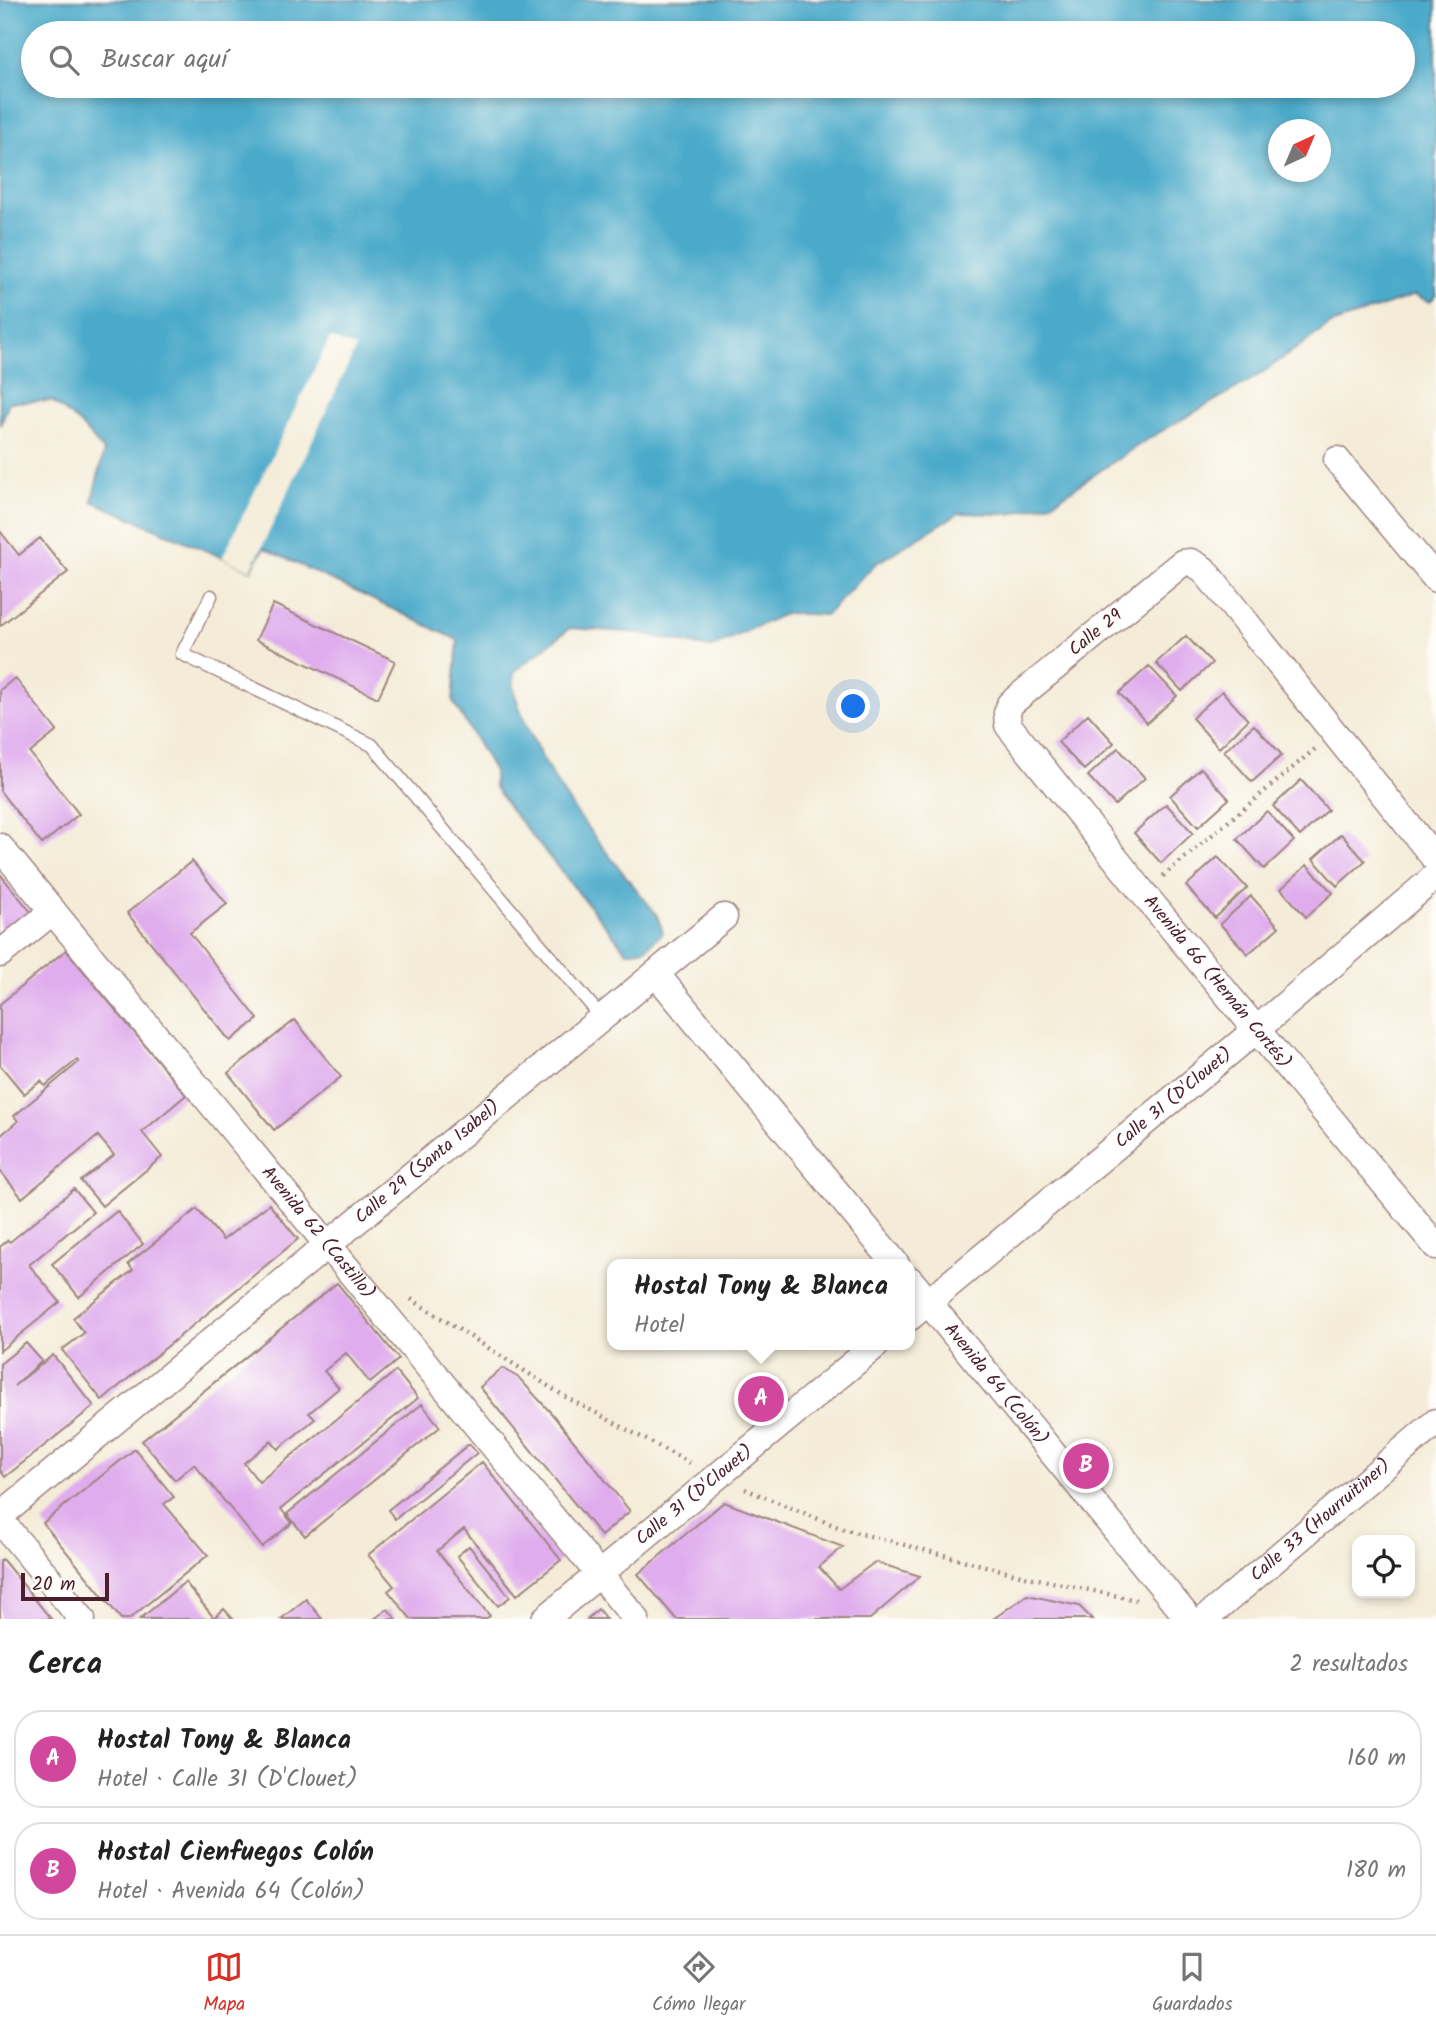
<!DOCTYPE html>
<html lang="es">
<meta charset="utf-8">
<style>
:root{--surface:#fff;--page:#f2f2f2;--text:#222;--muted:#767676;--line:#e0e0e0;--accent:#d93025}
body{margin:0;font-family:Kalam,sans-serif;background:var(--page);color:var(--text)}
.controls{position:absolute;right:21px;bottom:21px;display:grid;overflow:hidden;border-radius:14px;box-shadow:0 4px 10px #0003}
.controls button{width:63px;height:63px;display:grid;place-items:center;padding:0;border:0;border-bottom:2px solid var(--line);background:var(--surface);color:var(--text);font:35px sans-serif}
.compass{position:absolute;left:1268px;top:119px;width:63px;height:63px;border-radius:50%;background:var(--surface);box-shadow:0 4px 10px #0003;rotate:44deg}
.scale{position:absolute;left:21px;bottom:18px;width:88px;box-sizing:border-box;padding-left:7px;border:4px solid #4a1f2b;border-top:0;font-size:19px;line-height:24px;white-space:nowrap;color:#4a1f2b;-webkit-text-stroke:5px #fdfcf7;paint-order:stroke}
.you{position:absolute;left:854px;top:707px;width:24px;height:24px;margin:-18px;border:5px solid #fff;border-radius:50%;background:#1a73e8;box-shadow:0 0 0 10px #1a73e833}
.badge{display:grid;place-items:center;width:46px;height:46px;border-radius:50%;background:var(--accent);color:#fff;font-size:23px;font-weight:700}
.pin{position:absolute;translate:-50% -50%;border:4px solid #fff;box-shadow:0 2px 7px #0006}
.popup{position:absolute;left:607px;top:1259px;width:308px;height:91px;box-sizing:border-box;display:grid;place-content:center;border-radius:14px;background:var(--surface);filter:drop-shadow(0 2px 5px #0005);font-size:23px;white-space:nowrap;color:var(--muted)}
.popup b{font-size:26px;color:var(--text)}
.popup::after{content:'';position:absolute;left:50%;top:100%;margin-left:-14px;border:14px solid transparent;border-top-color:var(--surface)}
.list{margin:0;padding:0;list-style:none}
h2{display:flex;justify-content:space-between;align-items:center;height:91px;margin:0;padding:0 28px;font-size:30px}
h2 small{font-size:23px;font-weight:400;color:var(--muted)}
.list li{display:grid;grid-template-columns:46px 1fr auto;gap:21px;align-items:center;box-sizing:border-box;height:98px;margin:0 14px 14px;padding:0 14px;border:2px solid var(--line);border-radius:28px}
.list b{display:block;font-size:26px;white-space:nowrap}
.list p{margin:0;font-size:23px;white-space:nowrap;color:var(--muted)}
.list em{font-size:23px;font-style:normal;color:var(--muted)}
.icon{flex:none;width:38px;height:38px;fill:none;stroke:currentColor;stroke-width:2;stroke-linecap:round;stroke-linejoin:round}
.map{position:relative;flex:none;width:1436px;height:1619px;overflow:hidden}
.search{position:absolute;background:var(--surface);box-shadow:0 4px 10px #0003;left:21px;right:21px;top:21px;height:77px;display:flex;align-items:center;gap:18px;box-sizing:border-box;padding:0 24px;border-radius:38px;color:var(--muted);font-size:26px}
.sheet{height:315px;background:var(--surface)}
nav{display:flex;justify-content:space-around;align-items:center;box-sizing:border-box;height:98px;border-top:2px solid var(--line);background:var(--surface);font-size:19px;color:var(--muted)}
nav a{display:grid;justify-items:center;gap:4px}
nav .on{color:var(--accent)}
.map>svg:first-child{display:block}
.water{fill:#4caaca;stroke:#4b647a;stroke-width:2;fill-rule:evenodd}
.pier{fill:#f4ecd8}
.building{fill:#dfaced}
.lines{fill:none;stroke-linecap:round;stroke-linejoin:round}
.lane-casing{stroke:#9f8682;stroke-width:15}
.street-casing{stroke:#9f8682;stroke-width:29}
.path{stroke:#9f8682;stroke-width:4.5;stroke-dasharray:2 5;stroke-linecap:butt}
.lane{stroke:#fff;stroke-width:12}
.street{stroke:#fff;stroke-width:26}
.labels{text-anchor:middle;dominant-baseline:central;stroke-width:5;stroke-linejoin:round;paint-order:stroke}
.street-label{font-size:18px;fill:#4a1f2b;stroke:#fdfcf7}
</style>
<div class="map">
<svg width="1436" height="1619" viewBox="0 0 1436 1619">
<rect width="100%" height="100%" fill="#fdfcf7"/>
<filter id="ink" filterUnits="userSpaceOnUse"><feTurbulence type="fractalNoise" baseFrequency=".0143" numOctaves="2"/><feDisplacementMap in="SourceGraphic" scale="14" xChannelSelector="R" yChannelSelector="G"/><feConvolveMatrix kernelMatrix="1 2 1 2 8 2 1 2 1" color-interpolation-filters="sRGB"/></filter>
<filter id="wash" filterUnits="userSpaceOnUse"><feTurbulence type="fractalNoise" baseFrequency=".00686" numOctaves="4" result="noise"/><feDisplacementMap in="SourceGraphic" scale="28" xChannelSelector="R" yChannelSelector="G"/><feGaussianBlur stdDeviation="1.57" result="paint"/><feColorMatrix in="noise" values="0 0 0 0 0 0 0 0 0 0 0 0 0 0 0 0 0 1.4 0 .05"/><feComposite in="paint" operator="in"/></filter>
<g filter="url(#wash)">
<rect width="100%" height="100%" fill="#f4ecd8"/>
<path class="water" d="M0 0H1436V295L1430 302 1415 295 1331 324 1256 377 1143 442 1052 503 1010 514 959 513 875 564 826 615 786 613 710 648 640 633 570 628 514 672C512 694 518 704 526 724 556 797 609 854 657 915L663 933 645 949 627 952 510 809 494 786V771L453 701 458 640 264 548 251 570 92 501 104 451 79 423 52 401 9 402 0 426ZM33 33H1403V86H33ZM1278 130H1320V172H1278Z"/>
<path class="pier" d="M330 338 356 348 251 570 222 558Z"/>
<g id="blocks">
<path class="building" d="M0 531 19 555 40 538 68 572 0 626Z
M273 604 395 661 378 698 256 640Z
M1186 636 1212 663 1182 691 1156 663Z
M1149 666 1177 696 1147 723 1119 693Z
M15 678 57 731 30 753 79 814 42 844 0 791V690Z
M1222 691 1248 720 1219 748 1192 718Z
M1088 714 1114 743 1084 770 1058 742Z
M1254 725 1282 755 1252 782 1224 751Z
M1118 748 1145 778 1115 805 1088 776Z
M1201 768 1229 799 1198 827 1170 796Z
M1301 780 1328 810 1300 836 1273 806Z
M1166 804 1193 833 1161 863 1134 833Z
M1267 811 1294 841 1264 869 1237 839Z
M1341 834 1365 861 1337 886 1313 859Z
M1218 857 1247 888 1215 918 1186 886Z
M192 861 227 904 190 933 258 1019 230 1041 127 913Z
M1307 865 1333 893 1306 917 1281 889Z
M0 874 31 912 0 937Z
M1251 896 1279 927 1248 954 1220 924Z
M66 950 186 1095 142 1132 162 1157 102 1206 81 1181 114 1155 98 1136 22 1198 0 1171V1136L18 1121 14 1116 79 1062 77 1060 45 1086 41 1081 24 1094 0 1065V1004Z
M295 1020 341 1077 274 1130 228 1073Z
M74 1189 93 1212 29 1265 60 1302 0 1351V1247L8 1240 10 1242Z
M269 1204 298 1239 102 1400 62 1350 84 1333 73 1318 133 1270 128 1264 197 1209 223 1240Z
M117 1211 143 1244 79 1297 52 1264Z
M337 1283 399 1359 370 1383 346 1353 324 1371 339 1388 309 1413 315 1419 278 1449 271 1441 244 1463 259 1482 396 1371 418 1398 281 1509 292 1523 262 1547 194 1464 175 1480 142 1441Z
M26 1343 42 1361 14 1386 53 1355 94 1406 5 1477 0 1470V1364Z
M502 1368 519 1378 552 1414 630 1511 601 1536 480 1387Z
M422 1404 440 1427 305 1536 287 1514Z
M469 1444 477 1453 395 1519 388 1510Z
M135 1449 174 1497 164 1504 208 1555 129 1619H121L43 1523Z
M482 1462 561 1560 517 1595 464 1529 437 1551 490 1616 485 1619H411L388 1591 394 1586 368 1555Z
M724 1502 843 1547 819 1567 839 1589 875 1562 920 1576 870 1619H676L638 1574Z
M469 1546 510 1597 498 1606 457 1556Z
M2 1559 25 1587 51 1619H0V1561Z
M185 1582 214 1618 224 1609 233 1619H140Z
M1027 1595 1079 1606 1092 1619H993Z
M306 1599 322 1619H281Z
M388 1609 396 1619H374Z
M598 1609 606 1619H587Z"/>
</g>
</g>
<g filter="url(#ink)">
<use href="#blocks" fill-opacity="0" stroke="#9f8682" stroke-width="2"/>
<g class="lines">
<defs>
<path id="lane" d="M211 596 182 654 372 745 603 1019"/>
<g id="street">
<path d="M1337 460 1436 579"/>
<path id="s1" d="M0 847 636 1619"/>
<path id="s2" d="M1436 860 1203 569 1191 562 1182 563 1010 704 1007 713 1008 725 1143 893 1436 1246"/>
<path d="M0 954 53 911"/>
<path d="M657 975 896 1264"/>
<path id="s3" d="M910 1280 1189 1619"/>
<path id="s4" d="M910 1317 1256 1030 1436 876"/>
<path id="s5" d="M0 1516 724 917"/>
<path d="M0 1520 82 1619"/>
<path id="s6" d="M545 1619 876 1345"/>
<path id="s7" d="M1205 1619 1436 1422"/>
</g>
</defs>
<use href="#lane" class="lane-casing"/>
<use href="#street" class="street-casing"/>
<path class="path" d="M1163 876 1315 749
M411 1299 564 1396 690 1463
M745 1489 843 1529 1024 1576 1136 1600"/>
<use href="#lane" class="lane"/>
<use href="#street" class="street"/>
</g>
</g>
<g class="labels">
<g class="street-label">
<text transform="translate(1096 633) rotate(-39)">Calle 29</text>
<text stroke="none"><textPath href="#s2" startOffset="971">Avenida 66 (Hernán Cortés)</textPath></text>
<text stroke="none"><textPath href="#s4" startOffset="343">Calle 31 (D'Clouet)</textPath></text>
<text stroke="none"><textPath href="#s5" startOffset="555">Calle 29 (Santa Isabel)</textPath></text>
<text stroke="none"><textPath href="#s1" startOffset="500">Avenida 62 (Castillo)</textPath></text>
<text stroke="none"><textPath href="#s3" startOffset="135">Avenida 64 (Colón)</textPath></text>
<text stroke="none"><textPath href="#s6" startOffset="194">Calle 31 (D'Clouet)</textPath></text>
<text stroke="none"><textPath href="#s7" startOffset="152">Calle 33 (Hourruitiner)</textPath></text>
</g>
</g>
</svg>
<div class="controls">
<button><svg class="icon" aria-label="locate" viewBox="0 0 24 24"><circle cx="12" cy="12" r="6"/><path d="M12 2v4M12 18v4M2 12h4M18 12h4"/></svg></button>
</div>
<svg class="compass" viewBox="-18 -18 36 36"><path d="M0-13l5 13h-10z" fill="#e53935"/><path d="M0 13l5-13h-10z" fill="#767676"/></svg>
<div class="scale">20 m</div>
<div class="you"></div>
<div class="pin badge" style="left:761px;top:1399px;background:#d1479c">A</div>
<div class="popup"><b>Hostal Tony &amp; Blanca</b>Hotel</div>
<div class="pin badge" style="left:1086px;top:1466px;background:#d1479c">B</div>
<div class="search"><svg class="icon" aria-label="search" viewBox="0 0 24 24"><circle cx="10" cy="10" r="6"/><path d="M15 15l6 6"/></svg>Buscar aquí</div>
</div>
<section class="sheet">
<h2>Cerca<small>2 resultados</small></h2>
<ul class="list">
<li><span class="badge" style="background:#d1479c">A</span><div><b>Hostal Tony &amp; Blanca</b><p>Hotel · Calle 31 (D'Clouet)</p></div><em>160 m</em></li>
<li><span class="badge" style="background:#d1479c">B</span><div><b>Hostal Cienfuegos Colón</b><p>Hotel · Avenida 64 (Colón)</p></div><em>180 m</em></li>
</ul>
</section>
<nav>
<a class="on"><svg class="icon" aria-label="map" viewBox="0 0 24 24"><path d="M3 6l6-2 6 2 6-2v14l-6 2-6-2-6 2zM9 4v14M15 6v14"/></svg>Mapa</a>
<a><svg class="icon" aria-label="directions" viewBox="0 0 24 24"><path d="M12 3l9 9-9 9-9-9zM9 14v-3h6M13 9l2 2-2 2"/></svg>Cómo llegar</a>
<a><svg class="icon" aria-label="saved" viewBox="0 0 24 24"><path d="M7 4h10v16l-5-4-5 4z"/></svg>Guardados</a>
</nav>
